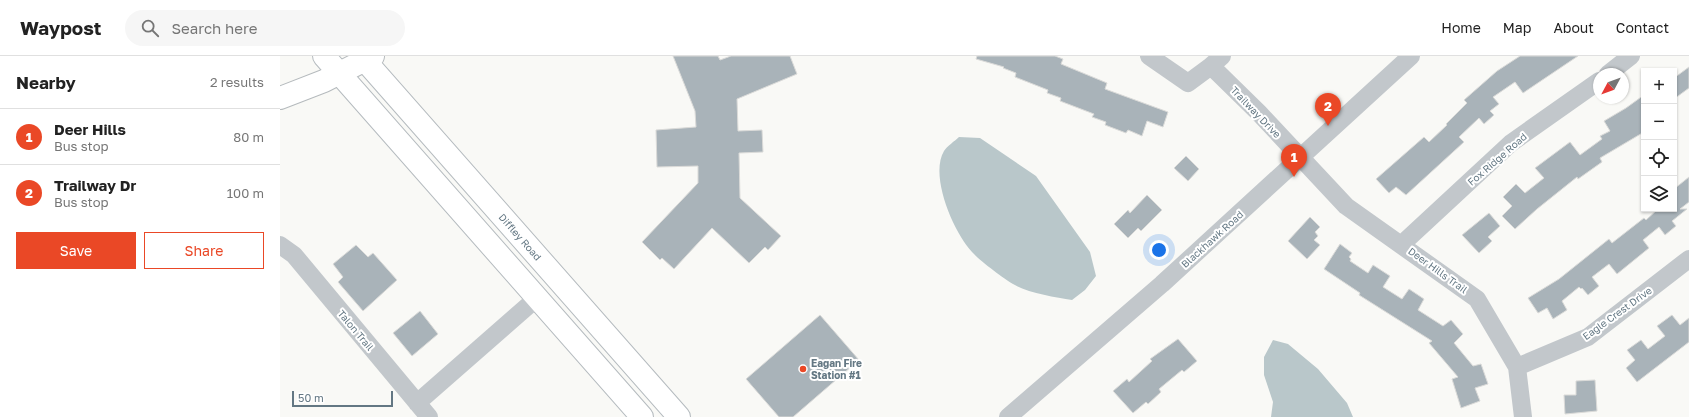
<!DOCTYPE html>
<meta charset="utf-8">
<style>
:root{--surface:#fff;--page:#f6f6f6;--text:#222;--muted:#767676;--line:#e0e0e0;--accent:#ea4826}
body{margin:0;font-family:"Golos Text",sans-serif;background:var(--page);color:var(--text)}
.controls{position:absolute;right:12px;top:12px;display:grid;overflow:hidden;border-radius:0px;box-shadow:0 1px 3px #0004}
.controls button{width:36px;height:36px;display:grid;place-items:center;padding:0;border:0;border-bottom:1px solid var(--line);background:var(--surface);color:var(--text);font:20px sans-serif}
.compass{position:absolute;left:1313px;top:12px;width:36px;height:36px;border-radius:50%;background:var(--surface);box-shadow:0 1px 3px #0004;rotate:229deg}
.scale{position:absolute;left:12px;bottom:10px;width:101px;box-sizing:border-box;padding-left:4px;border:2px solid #637783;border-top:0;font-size:11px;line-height:14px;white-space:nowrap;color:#637783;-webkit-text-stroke:3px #fff;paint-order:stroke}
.you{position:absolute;left:879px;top:194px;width:14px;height:14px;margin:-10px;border:3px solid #fff;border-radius:50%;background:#1a73e8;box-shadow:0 0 0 6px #1a73e833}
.badge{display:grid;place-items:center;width:26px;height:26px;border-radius:50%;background:var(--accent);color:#fff;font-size:13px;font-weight:700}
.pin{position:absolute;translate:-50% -33px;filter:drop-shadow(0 1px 2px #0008)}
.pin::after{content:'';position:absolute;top:21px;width:14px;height:12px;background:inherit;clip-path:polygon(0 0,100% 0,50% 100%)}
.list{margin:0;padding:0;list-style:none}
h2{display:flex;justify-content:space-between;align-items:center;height:52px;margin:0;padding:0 16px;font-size:17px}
h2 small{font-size:13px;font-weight:400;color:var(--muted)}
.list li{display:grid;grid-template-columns:26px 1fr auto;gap:12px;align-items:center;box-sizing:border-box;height:56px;padding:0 16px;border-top:1px solid var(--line)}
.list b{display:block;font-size:15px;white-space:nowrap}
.list p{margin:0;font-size:13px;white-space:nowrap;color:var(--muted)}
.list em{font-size:13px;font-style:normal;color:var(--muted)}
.actions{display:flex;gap:8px;padding:12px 16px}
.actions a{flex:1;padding:9px 0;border:1px solid var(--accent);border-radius:0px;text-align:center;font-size:14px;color:var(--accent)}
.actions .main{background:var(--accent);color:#fff}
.icon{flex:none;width:22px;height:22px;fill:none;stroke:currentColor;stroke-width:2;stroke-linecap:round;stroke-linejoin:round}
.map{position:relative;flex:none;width:1409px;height:361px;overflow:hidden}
header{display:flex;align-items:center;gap:24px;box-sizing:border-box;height:56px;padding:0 20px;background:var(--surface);border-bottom:1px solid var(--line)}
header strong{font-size:19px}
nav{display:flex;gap:22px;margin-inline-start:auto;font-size:14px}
.search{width:280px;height:36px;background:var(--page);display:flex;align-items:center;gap:10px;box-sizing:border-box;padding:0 14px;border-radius:22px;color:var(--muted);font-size:15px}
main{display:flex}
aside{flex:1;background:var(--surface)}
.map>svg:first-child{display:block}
.water{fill:#b9c7ca}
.building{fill:#a9b3b9;stroke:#dbdbd9}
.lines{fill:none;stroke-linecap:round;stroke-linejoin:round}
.major-casing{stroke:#b5bbbf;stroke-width:24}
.highway-casing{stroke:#b5babd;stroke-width:24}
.minor{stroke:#c2c7cb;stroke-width:18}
.major{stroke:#fff;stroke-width:22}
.highway{stroke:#fff;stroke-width:22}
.poi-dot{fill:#ea4826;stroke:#fff;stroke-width:1.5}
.labels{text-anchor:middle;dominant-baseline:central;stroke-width:4;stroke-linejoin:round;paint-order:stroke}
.street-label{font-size:10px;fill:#637783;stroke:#fff}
.poi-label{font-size:10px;font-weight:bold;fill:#637783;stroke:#fff;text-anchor:start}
</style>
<header>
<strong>Waypost</strong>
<div class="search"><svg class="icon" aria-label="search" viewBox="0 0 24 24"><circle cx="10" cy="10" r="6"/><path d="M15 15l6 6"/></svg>Search here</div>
<nav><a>Home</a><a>Map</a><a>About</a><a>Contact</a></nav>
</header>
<main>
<aside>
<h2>Nearby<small>2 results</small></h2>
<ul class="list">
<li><span class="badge">1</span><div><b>Deer Hills</b><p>Bus stop</p></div><em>80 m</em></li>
<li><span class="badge">2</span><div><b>Trailway Dr</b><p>Bus stop</p></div><em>100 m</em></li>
</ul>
<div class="actions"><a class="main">Save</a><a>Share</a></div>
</aside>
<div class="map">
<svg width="1409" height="361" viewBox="0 0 1409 361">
<rect width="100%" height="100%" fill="#f9f9f6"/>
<path class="water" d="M679 81 700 82 756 120 810 196 816 220 805 234 792 244C775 241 748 237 733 228 724 223 699 204 692 196 674 177 649 120 664 95 667 90 675 85 679 81Z
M993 284 1008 288 1038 313 1067 347 1073 361H991L993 346 984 319V301Z"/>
<path class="building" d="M393 0H438L440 4 451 0H510L517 18 457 43 458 75 482 74 483 96 459 97 460 142 501 180 488 194 485 191 469 207 432 172 394 213 382 202 380 204 362 186 418 127V110L377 111 376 74 416 71 415 55Z
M697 0H775L783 3 781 8 827 27 825 33 888 56 883 71 867 65 862 80 848 74 846 77 825 69 826 66 812 61 814 58 780 45 781 42 767 37 768 34 735 21 736 17 723 12 724 11 696 3Z
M1240 0H1298L1243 37 1235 26 1213 41 1219 48 1210 55 1214 59 1204 68 1199 62 1179 81 1184 86 1126 139 1116 131 1109 137 1096 123 1144 81 1149 86 1167 69 1166 68 1187 47 1184 44 1217 15Z
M1409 11V32L1394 43V22Z
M1364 39V76L1320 102 1322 106 1298 123 1297 121 1257 153 1235 173 1222 160 1232 150 1223 141 1236 128 1245 137 1264 122 1255 112 1290 86 1300 99 1322 83 1320 80 1330 75 1324 65 1346 52Z
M906 100 919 113 908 125 894 112Z
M1409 121V146L1400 153H1407L1392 165 1396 170 1385 179 1379 171 1363 184 1369 192 1337 218 1329 208 1312 221 1319 230 1308 239 1302 232 1301 233 1299 231 1282 245 1287 254 1273 263 1267 252 1258 257 1248 242 1279 223 1329 183 1332 187 1364 162 1366 164 1378 153H1394V133Z
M867 139 882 154 861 175 858 172 848 182 834 168 848 154 850 157Z
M1209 157 1220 170 1208 181 1212 185 1199 197 1182 179Z
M1030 161 1040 171 1035 176 1038 180 1034 184 1040 189 1027 203 1008 185Z
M1060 188 1072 197 1069 201 1071 203 1070 205 1088 217 1093 209 1110 220 1103 231 1122 243 1129 233 1144 243 1138 254 1163 270 1171 264 1183 278 1174 287 1193 310 1201 308 1208 328 1195 332 1200 345 1181 352 1172 323 1178 321 1149 287 1152 285 1079 239 1080 237 1044 213Z
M76 189 88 201 93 197 117 224 83 255 58 226 63 221 53 208Z
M140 255 158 278 132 300 113 277Z
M540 259 579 304 513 361H499L466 323Z
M1392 259 1400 269 1409 262V286L1357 326 1346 312 1355 304 1347 294 1361 284 1368 293 1385 280 1377 270Z
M898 283 917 305 904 316 902 314 879 333 881 336 868 348 866 346 853 357 833 335 847 323 849 326 872 305 870 303Z
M1315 324 1317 355 1285 358 1284 339H1296V325Z"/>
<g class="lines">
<defs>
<g id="major">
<path d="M44 0 362 361"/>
<path id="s1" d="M81 0 399 361"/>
</g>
<path id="highway" d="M0 42 44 25 93 0"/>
</defs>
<use href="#major" class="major-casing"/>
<use href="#highway" class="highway-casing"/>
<path class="minor" d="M869 0 908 27 931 10
M942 0 931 10 979 57 1066 150 1197 243 1237 311 1243 361
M1328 18 1351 0
M1122 188 1231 87 1319 25
M0 189 14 199 149 361
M1237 311 1308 281 1409 203
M137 347 258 241
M728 361 882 228 1131 0"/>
<use href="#major" class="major"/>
<use href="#highway" class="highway"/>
</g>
<circle class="poi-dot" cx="523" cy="313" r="4"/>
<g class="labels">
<g class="street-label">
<text transform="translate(976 56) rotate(46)">Trailway Drive</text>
<text transform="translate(1217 103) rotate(-41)">Fox Ridge Road</text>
<text stroke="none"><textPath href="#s1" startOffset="241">Diffley Road</textPath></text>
<text transform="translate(932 183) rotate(-42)">Blackhawk Road</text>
<text transform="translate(1158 214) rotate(36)">Deer Hills Trail</text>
<text transform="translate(1337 257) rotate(-36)">Eagle Crest Drive</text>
<text transform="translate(76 274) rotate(50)">Talon Trail</text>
</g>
<g class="poi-label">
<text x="531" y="307">Eagan Fire<tspan x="531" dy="12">Station #1</tspan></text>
</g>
</g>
</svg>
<div class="controls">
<button>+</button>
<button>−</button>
<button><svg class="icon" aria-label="locate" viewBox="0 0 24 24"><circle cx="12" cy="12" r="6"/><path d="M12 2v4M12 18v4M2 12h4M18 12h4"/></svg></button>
<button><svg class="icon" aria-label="layers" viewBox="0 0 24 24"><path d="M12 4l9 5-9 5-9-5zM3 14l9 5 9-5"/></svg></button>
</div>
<svg class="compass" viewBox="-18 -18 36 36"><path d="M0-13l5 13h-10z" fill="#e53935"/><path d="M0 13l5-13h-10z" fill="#767676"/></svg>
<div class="scale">50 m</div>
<div class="you"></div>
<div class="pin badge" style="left:1014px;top:121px">1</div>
<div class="pin badge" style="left:1048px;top:70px">2</div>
</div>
</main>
